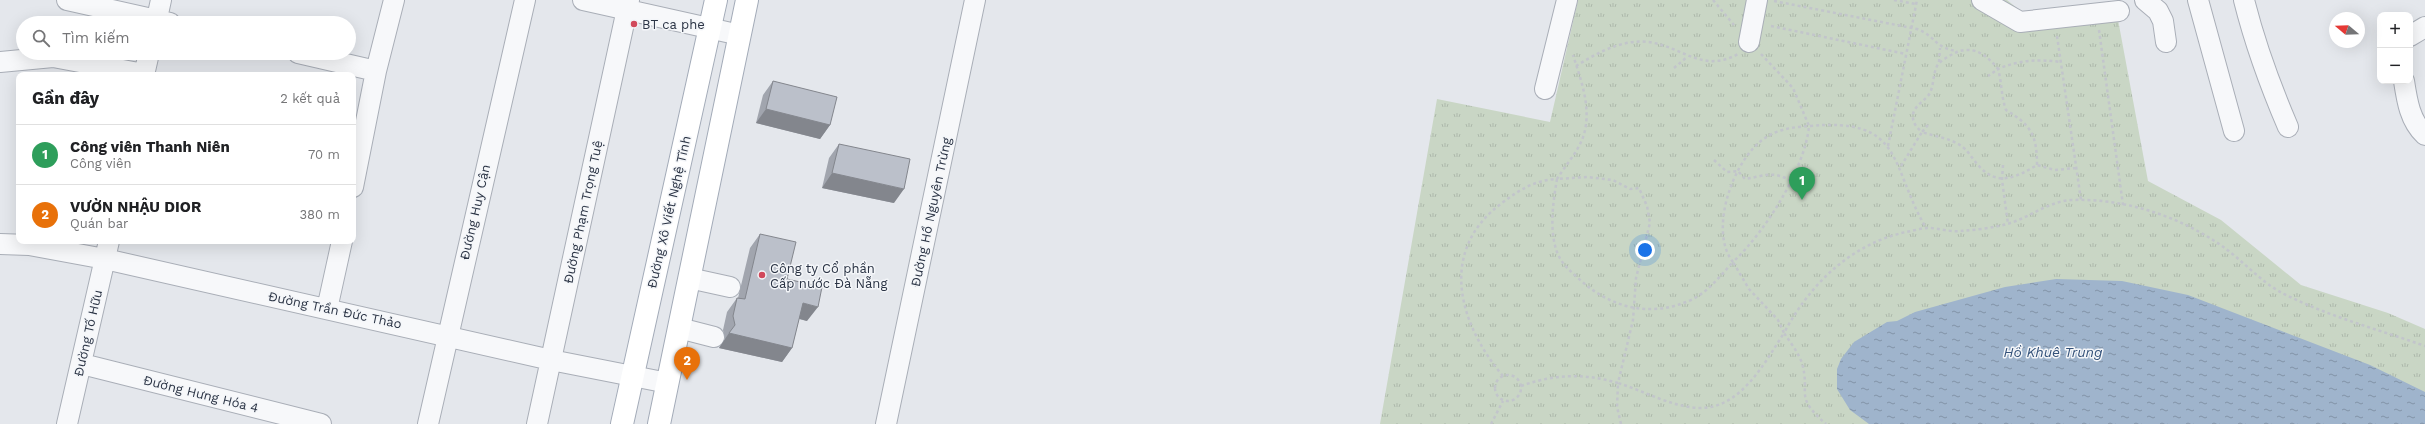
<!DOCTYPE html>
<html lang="vi">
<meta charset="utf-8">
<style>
:root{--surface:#fff;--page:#f2f2f2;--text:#202124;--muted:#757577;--line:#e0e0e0;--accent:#d1495b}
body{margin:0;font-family:"Work Sans",sans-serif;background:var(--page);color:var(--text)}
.controls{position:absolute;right:12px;top:12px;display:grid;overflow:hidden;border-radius:8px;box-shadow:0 4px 16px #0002}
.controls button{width:36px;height:36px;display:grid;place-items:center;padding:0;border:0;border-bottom:1px solid var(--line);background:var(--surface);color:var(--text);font:20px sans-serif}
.compass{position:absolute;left:2329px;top:12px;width:36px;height:36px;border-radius:50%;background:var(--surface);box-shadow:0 4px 16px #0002;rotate:289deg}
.you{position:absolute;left:1645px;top:250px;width:14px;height:14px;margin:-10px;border:3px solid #fff;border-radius:50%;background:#1a73e8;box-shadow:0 0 0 6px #1a73e833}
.badge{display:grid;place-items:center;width:26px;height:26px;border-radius:50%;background:var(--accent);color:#fff;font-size:13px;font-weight:700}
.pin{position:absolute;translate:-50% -33px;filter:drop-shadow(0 1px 2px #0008)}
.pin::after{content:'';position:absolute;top:21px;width:14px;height:12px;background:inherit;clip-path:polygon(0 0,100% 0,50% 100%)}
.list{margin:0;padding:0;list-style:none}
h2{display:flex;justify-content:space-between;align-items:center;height:52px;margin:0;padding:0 16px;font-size:17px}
h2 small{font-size:13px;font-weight:400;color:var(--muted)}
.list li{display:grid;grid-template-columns:26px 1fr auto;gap:12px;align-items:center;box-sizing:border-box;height:60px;padding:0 16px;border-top:1px solid var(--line)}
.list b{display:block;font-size:15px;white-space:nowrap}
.list p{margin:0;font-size:13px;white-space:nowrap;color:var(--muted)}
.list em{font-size:13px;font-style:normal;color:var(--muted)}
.icon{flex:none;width:22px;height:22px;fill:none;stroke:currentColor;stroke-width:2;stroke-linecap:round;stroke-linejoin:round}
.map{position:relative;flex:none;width:2425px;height:424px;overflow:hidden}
.search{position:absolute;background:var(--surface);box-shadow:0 4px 16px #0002;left:16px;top:16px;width:340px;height:44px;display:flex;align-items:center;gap:10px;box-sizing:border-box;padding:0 14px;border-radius:22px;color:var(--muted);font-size:15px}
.panel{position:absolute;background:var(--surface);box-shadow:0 4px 16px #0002;left:16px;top:72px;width:340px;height:172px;border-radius:8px}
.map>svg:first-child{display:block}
.park{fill:url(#park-tufts)}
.water{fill:url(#water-ripples)}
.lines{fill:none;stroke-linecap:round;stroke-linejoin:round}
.minor-casing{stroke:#a9aeb7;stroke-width:22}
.major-casing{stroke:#a3abb8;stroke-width:24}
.path{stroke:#c2c5cb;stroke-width:2.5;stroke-dasharray:3 3;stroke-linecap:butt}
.minor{stroke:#f7f8fa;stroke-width:20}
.major{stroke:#fff;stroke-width:22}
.wall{fill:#a1a5ae}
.shaded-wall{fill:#83868d}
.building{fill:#bbc0ca;stroke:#83868d}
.poi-dot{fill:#d1495b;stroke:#f4f6f9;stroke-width:1.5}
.labels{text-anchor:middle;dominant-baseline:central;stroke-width:3;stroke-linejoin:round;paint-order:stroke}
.poi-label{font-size:13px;fill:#2b3445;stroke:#f4f6f9;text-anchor:start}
.street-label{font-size:13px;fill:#2b3445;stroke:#f4f6f9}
.water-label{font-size:14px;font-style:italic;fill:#34527a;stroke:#f4f6f9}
</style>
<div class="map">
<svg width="2425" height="424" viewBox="0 0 2425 424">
<defs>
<pattern id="park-tufts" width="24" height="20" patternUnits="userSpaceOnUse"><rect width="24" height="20" fill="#c9d6c5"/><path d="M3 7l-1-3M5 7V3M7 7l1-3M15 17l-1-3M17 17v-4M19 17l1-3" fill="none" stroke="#adb8ab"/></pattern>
<pattern id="water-ripples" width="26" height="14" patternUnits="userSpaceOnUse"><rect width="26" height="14" fill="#9fb4cc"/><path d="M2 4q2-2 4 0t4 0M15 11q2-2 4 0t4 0" fill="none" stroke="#8293a7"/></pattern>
</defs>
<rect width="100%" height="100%" fill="#e4e7ec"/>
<path class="park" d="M1578 0H2007L2034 22 2116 9 2148 181 2221 220 2301 285 2388 313 2425 329V424H1380L1437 99 1550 122Z"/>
<path class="water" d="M2056 279 2122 281 2188 295 2370 365 2425 392V424H1869L1850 410 1837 389V369L1841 359 1854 342 1887 322 1897 321 1915 312 2005 287Z"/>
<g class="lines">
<defs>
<path id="minor" d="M67 0 170 23
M583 0 740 35
M1982 0 2020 22 2119 11
M2145 0 2158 11 2163 21 2166 42
M2198 0 2234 131
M2244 0C2255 44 2270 85 2288 127
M156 23 161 0
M2410 36 2425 27
M1749 42 1757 0
M298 53 376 71
M0 62 53 57 144 74
M144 75 149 53
M2404 81C2407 101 2410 121 2425 135
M1545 89 1567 0
M353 187 376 71 394 0
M0 244 29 245 105 259 551 360 668 383
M689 278 730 287
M327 309 342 241
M679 328 714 337
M82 364 321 424
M67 424 109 241
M428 424 525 0
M537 424 629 0
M886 424 975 0"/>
<path id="major" d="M622 424 716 0
M659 424 747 0"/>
</defs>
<use href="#minor" class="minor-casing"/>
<use href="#major" class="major-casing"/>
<path class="path" d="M1713 0 1734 25
M1894 0 1916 4
M1774 1 1917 29C1936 36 1934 48 1957 51
M1771 26 1906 54
M2099 30 2123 205
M2057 36 2081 200
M1761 54 1793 88 1809 126C1794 127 1778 129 1765 138 1733 159 1708 231 1733 262 1765 232 1805 169 1809 126 1905 117 1889 165 1926 228
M1939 62 1940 48
M1576 66C1597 53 1622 39 1648 42 1682 46 1702 74 1738 54
M1674 68 1687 57
M1928 125 1922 132C1916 127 1912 122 1913 114 1915 105 1926 100 1930 93 1934 84 1933 74 1937 66 1940 61 1946 58 1951 55 1971 43 1986 54 1998 69L1988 76
M1888 146 1917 0
M1714 160 1727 172 1738 171 1745 179C1765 176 1772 170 1791 181
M2003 165 2002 180 2008 224
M2037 165C2037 135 2031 125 2006 110 2001 96 2002 83 1998 69 2019 60 2038 59 2061 62
M1901 166 1922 132C1936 137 1953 138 1965 149 1970 154 1974 161 1979 166 1997 187 2017 177 2037 165L2055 170 2076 168
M1495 388a13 13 0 1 1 26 0a13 13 0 1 1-26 0Z
M1503 376C1458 323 1438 250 1502 203 1519 190 1535 180 1557 179 1565 166 1576 154 1582 140 1593 112 1582 83 1573 55
M1521 386C1555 374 1584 373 1618 383L1633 320 1636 278 1650 223 1647 206 1639 188 1630 189 1613 180 1587 177 1557 179C1553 202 1549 230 1557 252 1561 263 1569 270 1578 278 1610 308 1651 319 1693 299 1709 291 1721 275 1733 262L1749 289 1778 320 1784 333C1810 284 1851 244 1906 232 1913 231 1921 228 1928 228 1938 228 1949 232 1960 231 1975 230 1993 228 2007 224 2029 218 2047 202 2071 200 2124 198 2179 216 2222 246 2242 260 2260 281 2282 293 2327 316 2377 329 2425 346
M1491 424 1503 401
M1621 424 1617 407 1618 383C1644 391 1672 407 1699 408 1741 409 1765 362 1784 333 1790 342 1798 352 1802 363 1811 396 1793 395 1826 424"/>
<use href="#minor" class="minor"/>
<use href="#major" class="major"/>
</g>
<path class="wall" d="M773 81 830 125 820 139 756 123 763 95Z
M839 144 894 203 822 188 829 158Z
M760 234 787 279 807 321 799 319 792 348 782 362 719 348 725 339 723 330 727 312 737 298H738L750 248Z"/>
<path class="shaded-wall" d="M766 109 830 125 820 139 756 123Z
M832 173 904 189 894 203 822 188Z
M803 303 818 307 807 321 793 317Z
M729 333 792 348 782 362 719 348Z"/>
<path class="building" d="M773 81 837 97 830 125 766 109Z
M839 144 910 159 904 189 832 173Z
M760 234 796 242 787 279 822 287 818 307 803 303 792 348 729 333 735 325 733 316 737 298 745 299Z"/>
<g class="poi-dot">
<circle cx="634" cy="24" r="4"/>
<circle cx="762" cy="275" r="4"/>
</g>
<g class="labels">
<g class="poi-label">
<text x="642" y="24">BT ca phe</text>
<text x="770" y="268">Công ty Cổ phần<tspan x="770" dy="15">Cấp nước Đà Nẵng</tspan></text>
</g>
<g class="street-label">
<text transform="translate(475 212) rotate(-77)">Đường Huy Cận</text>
<text transform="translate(583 212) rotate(-78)">Đường Phạm Trọng Tuệ</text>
<text transform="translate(669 212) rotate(-77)">Đường Xô Viết Nghệ Tĩnh</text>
<text transform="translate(931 212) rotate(-78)">Đường Hồ Nguyên Trừng</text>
<text transform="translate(335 310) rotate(12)">Đường Trần Đức Thảo</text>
<text transform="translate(88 333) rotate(-77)">Đường Tố Hữu</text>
<text transform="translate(201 394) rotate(14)">Đường Hưng Hóa 4</text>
</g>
<g class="water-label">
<text x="2053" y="352">Hồ Khuê Trung</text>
</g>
</g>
</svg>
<div class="controls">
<button>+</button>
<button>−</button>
</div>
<svg class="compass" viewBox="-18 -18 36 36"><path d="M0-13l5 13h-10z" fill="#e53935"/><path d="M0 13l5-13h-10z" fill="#757577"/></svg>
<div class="you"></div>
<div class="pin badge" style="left:1802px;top:200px;background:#2e9e5b">1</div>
<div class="pin badge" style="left:687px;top:380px;background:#e8710a">2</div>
<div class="search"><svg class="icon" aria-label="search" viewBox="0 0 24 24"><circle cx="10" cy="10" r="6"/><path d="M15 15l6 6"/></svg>Tìm kiếm</div>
<section class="panel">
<h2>Gần đây<small>2 kết quả</small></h2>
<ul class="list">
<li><span class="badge" style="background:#2e9e5b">1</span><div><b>Công viên Thanh Niên</b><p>Công viên</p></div><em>70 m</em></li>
<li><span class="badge" style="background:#e8710a">2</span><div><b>VƯỜN NHẬU DIOR</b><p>Quán bar</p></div><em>380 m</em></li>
</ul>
</section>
</div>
